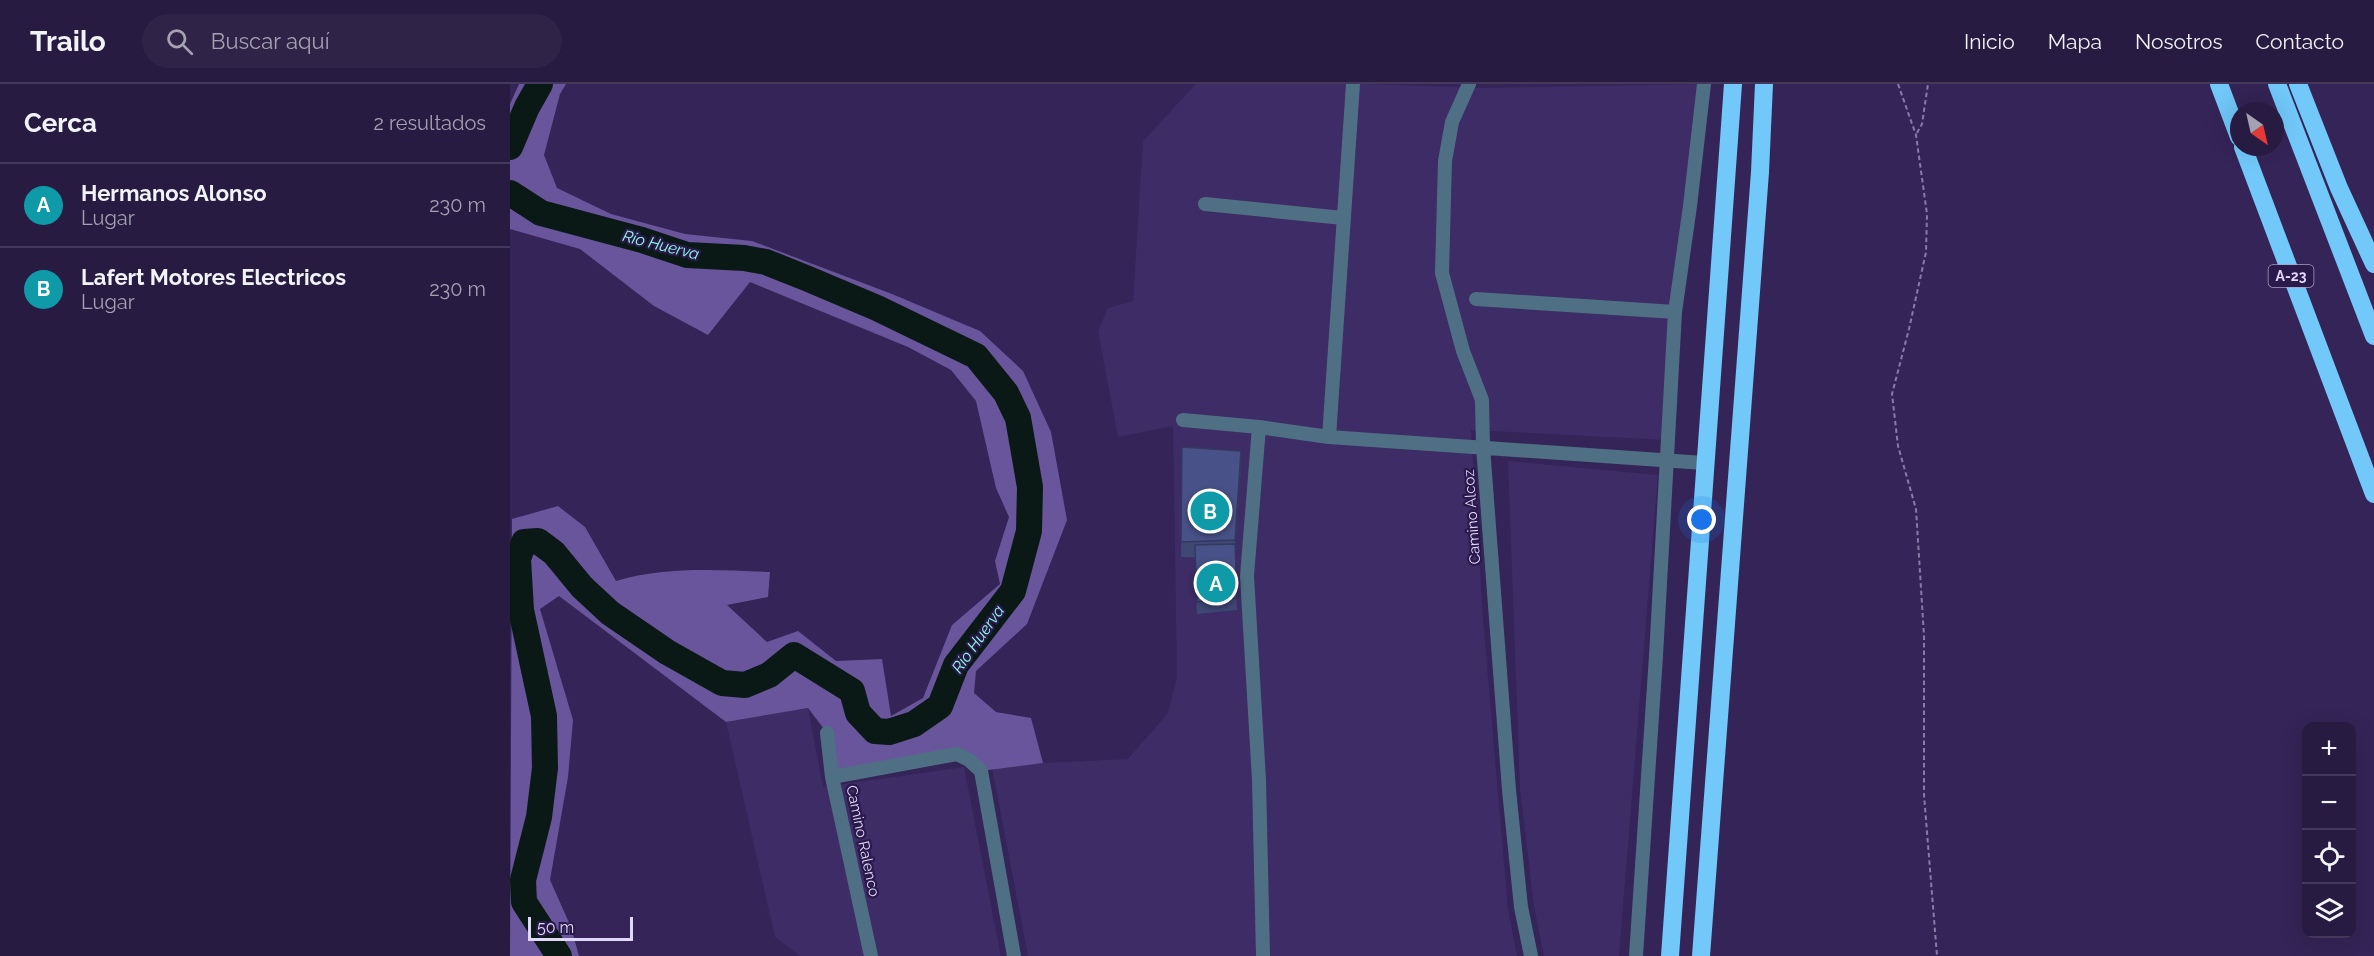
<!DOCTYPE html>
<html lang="es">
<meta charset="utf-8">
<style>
:root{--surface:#271b41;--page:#2f2448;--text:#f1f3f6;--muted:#a4a1b1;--line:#43395a;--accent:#1a73e8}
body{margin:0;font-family:Raleway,sans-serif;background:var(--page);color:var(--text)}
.controls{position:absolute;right:18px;bottom:18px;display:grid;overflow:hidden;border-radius:12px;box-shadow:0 6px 24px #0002}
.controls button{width:54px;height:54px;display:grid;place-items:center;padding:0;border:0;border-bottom:2px solid var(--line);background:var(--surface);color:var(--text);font:30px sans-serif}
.compass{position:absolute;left:1720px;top:18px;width:54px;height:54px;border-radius:50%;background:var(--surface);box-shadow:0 6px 24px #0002;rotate:146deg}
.scale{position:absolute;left:18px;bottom:15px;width:105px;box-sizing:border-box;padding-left:6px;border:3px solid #dfd8f8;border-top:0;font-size:16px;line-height:21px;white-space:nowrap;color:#dfd8f8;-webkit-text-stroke:4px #2a194b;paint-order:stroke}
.you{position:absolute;left:1192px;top:436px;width:21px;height:21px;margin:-15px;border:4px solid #fff;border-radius:50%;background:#1a73e8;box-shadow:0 0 0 9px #1a73e833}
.badge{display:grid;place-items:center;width:39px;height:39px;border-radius:50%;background:var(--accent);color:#fff;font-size:20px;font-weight:700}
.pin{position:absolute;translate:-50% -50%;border:3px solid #fff;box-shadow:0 2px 6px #0006}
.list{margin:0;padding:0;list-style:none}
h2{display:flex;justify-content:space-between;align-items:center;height:78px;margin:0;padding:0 24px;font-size:26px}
h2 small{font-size:20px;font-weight:400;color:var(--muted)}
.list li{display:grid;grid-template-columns:39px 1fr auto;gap:18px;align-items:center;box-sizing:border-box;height:84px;padding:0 24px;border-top:2px solid var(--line)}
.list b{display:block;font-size:22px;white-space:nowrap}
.list p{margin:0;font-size:20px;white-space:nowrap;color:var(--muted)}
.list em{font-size:20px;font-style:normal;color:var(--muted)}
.icon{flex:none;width:33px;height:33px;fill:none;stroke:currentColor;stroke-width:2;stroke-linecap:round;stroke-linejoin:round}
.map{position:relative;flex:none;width:1864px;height:872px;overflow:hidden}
header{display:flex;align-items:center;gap:36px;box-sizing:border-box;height:84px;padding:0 30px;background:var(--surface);border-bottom:2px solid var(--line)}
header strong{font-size:28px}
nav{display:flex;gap:33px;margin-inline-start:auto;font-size:21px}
.search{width:420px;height:54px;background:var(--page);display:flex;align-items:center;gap:15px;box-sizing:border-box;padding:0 21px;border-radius:33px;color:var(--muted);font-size:22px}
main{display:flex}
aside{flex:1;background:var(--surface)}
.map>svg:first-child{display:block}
.built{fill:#3d2c65}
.forest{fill:#69559b}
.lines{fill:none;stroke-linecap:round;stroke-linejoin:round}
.river{stroke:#0a1915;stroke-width:26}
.path{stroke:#887ca6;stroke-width:2;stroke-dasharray:4.5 3;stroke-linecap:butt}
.minor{stroke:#4f7084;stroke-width:14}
.highway{stroke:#71c8f9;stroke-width:18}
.wall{fill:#3f4775}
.shaded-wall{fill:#33395f}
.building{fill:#495288;stroke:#33395f;stroke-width:1.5}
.labels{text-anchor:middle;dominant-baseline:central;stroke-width:4.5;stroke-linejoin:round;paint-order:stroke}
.shield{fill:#2a194b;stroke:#a99fc4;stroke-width:1.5}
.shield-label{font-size:14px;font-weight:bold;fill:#dfd8f8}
.street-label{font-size:15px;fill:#dfd8f8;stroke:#2a194b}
.water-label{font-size:16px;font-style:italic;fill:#8cfce0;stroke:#2a194b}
</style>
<header>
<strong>Trailo</strong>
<div class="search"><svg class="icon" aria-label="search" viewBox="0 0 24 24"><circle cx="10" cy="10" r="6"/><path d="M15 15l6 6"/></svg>Buscar aquí</div>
<nav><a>Inicio</a><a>Mapa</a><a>Nosotros</a><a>Contacto</a></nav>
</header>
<main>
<aside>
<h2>Cerca<small>2 resultados</small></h2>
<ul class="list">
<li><span class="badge" style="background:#0f9aa8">A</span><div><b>Hermanos Alonso</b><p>Lugar</p></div><em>230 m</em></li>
<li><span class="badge" style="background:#0f9aa8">B</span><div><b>Lafert Motores Electricos</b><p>Lugar</p></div><em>230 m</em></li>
</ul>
</aside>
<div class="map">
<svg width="1864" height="872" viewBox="0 0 1864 872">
<rect width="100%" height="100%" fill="#342457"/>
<path class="built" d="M686 0H857L976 4 1196 0 1155 356 961 346 973 534 998 825 1007 872H518L482 684 533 679 618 675 658 629 667 594 663 342 608 353 588 247 598 224 623 217 633 57Z
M998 377 1148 391 1109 872H1034L1024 823 1010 705Z
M298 624 313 703 454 683 491 872H290L265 853 216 638Z"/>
<path class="forest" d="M9 0H56L50 10 34 71 47 104 101 130 175 150 242 157 382 210 470 247 513 287 541 348 557 436 517 540 466 587 464 609 486 628 521 634 533 679 471 687 447 670 322 693 317 649 298 624 216 638 49 512 30 525 63 636 58 693 40 796 61 843 69 872H0L2 435 48 422 75 443 106 497C156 482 208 486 260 488L258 513 217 521 257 558 288 547 326 577 372 575 381 632 413 614 442 541 490 500 485 477 499 433 486 404 466 317 441 286 398 263 240 198 198 251 144 222 70 165 0 145V20Z"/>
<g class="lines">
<path class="river" d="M0 63 17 23 30 0
M0 109 31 129 132 156 177 171 234 174 256 178 296 194 367 224 466 272 496 309 508 334 520 403 519 447 503 507 446 581 430 622 404 640 379 648 365 647 348 629 342 607 284 571 259 591 235 601 212 599 157 568 100 529 72 503 44 469 28 457 14 458 8 475 11 526 34 632 35 684 29 733 13 796 14 818 49 872"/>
<path class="path" d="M1388 0 1406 51 1417 130 1416 168 1399 245 1382 310 1388 362 1406 425 1414 552V711L1427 872
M1407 49 1412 40 1418 0"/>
<path class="minor" d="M959 0 942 38 935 77 932 189 953 267 972 316 973 363 999 706 1011 823 1021 872
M695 120 833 134
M966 215 1165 228
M673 336 749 343 819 353 1194 379
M749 343 737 492 749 696 753 872
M819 353 843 0
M317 649 322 693 361 872
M322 693 447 670 459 676 471 687 504 872
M1126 872 1146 572 1165 228 1180 122 1194 0"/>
<path class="highway" d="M1709 0 1729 53
M1767 0 1864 252
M1788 0 1829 104 1864 180
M1733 63 1864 410
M1160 872 1223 0
M1191 872 1250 88 1254 0"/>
</g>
<path class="wall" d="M672 363 731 383 725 467 727 526 687 530 685 473H671Z"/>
<path class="shaded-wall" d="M731 367V383L725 472V456Z"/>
<path class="building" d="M672 363 731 367 725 456 671 458Z
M725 460 727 514 687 518 685 461Z"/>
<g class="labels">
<rect class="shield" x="1758.5" y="181" width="45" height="22" rx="4.5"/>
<g class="shield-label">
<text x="1781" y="192">A-23</text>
</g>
<g class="street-label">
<text transform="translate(962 433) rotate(-94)">Camino Alcoz</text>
<text transform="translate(353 757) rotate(78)">Camino Ralenco</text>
</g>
<g class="water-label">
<text transform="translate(151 161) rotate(14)">Río Huerva</text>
<text transform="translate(468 555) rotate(-55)">Río Huerva</text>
</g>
</g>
</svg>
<div class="controls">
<button>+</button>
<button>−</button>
<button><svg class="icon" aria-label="locate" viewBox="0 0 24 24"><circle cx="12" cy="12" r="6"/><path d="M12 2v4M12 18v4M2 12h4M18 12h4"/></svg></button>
<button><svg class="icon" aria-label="layers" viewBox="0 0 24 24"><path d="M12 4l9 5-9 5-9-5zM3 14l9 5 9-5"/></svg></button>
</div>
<svg class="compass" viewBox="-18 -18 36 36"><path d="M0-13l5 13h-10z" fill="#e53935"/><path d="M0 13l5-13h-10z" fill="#a4a1b1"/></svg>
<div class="scale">50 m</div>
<div class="you"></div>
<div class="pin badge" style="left:706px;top:499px;background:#0f9aa8">A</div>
<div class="pin badge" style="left:700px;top:427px;background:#0f9aa8">B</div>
</div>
</main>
